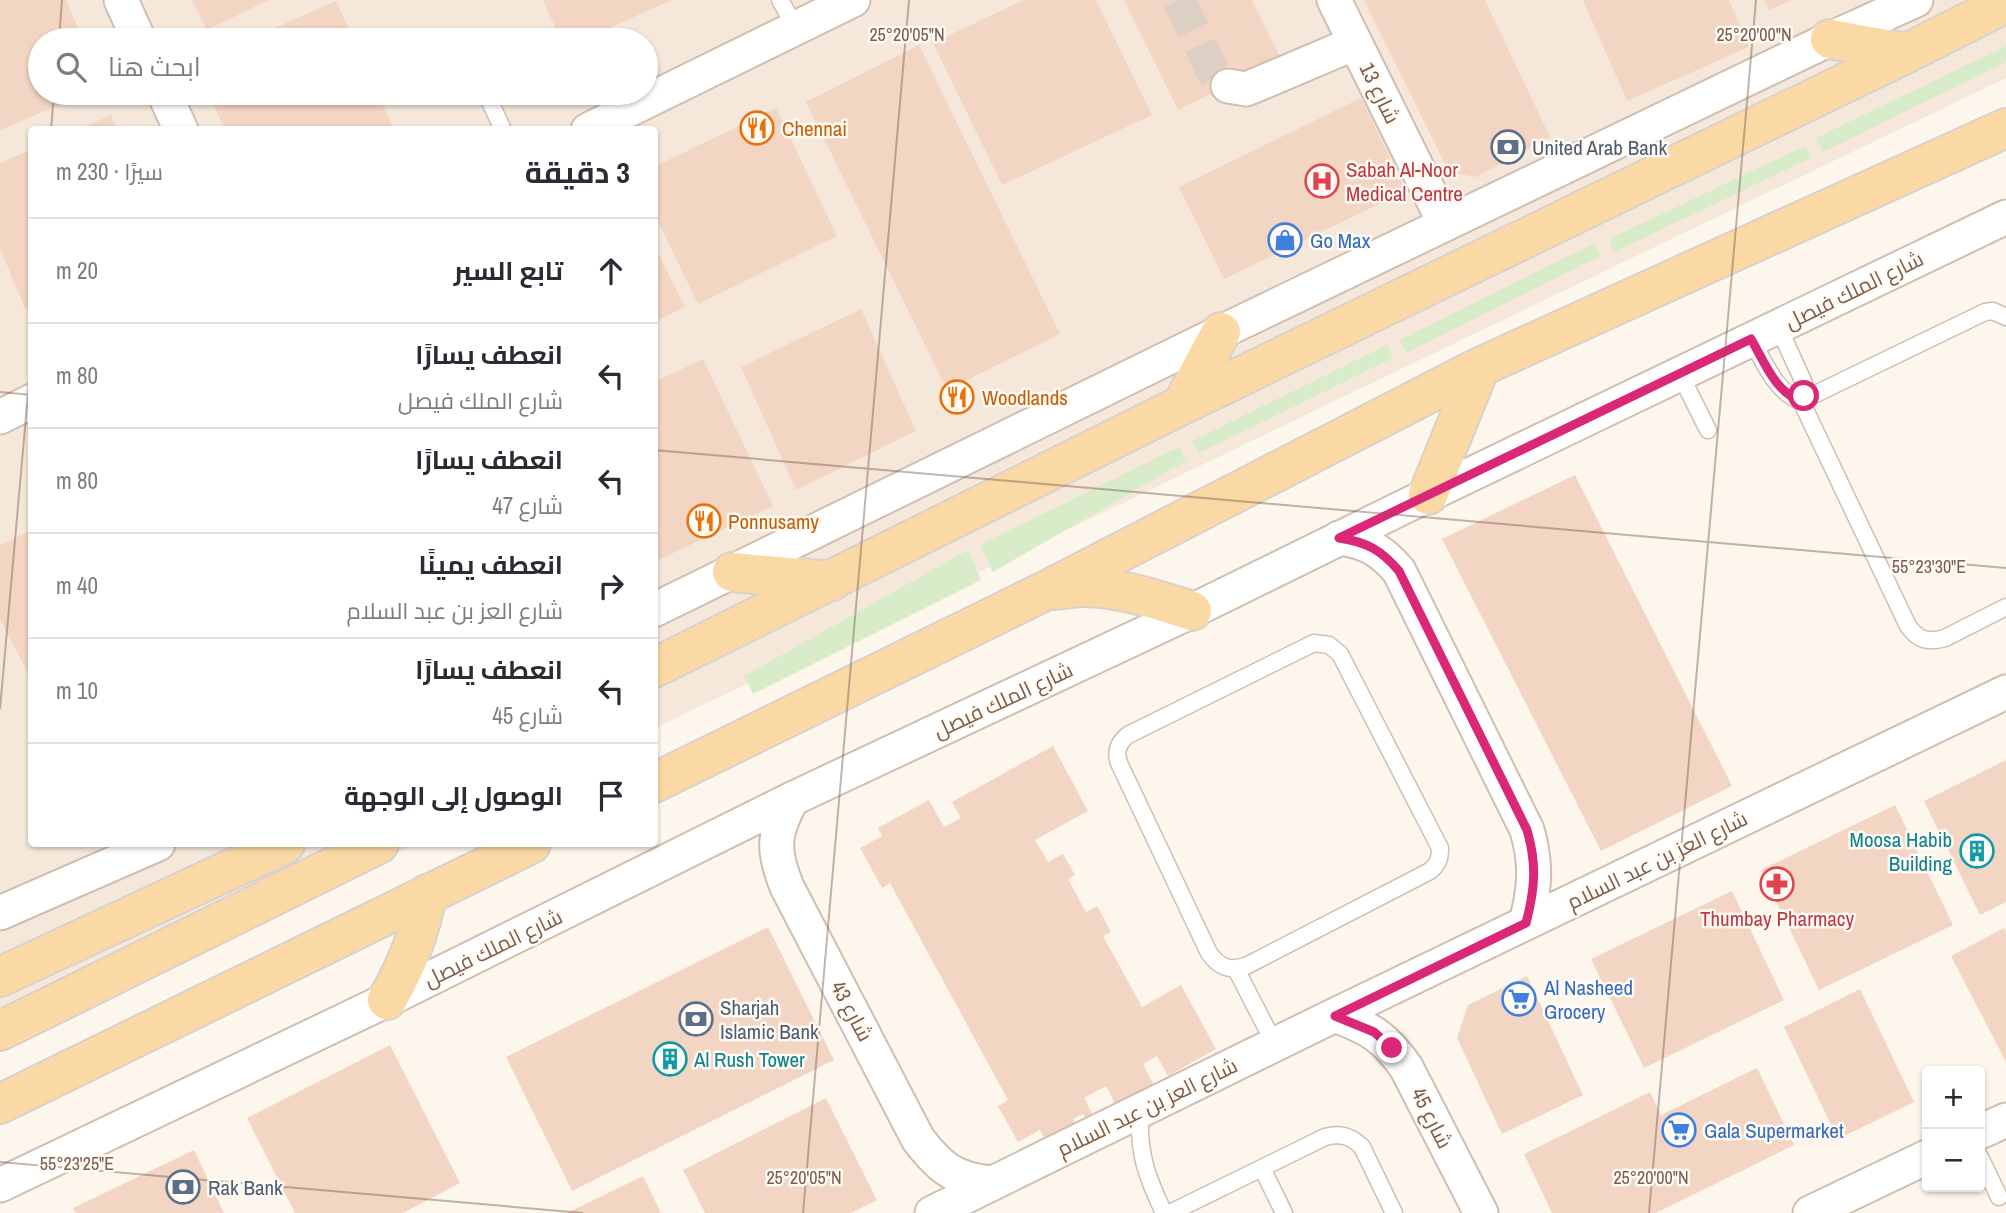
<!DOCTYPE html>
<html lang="ar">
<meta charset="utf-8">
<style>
:root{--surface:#fff;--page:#f2f2f3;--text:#2b2b33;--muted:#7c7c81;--line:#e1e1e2}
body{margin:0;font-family:"Archivo Narrow",Cairo,sans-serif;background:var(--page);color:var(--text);direction:rtl}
.controls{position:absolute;right:21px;bottom:21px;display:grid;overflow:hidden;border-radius:7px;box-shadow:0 2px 5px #0004}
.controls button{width:63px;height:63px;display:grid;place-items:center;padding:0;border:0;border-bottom:2px solid var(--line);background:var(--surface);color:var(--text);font:35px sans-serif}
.stop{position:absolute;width:21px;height:21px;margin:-16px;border:5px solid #db2777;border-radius:50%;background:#fff}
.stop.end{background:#db2777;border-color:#fff;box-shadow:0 2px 7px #0008}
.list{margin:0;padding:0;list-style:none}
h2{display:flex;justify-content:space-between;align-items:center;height:91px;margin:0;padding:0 28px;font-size:30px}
h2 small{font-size:23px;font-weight:400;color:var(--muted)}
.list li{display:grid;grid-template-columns:46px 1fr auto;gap:21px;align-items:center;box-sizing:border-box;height:105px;padding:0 28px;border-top:2px solid var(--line)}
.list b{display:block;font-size:26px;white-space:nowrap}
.list p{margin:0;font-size:23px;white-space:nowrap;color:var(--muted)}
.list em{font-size:23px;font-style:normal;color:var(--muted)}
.icon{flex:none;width:38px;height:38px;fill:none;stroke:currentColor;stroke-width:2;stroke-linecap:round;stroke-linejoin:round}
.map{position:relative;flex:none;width:2006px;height:1213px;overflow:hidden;direction:ltr}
.search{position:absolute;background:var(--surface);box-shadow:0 2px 5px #0004;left:28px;top:28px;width:630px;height:77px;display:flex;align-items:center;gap:18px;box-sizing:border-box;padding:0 24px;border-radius:38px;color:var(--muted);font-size:26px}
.panel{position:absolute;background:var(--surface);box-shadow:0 2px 5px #0004;left:28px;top:126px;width:630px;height:721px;border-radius:7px;direction:rtl}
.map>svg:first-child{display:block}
.residential{fill:#f5e8da;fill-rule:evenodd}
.green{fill:#d8ecc9}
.building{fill:#f3d5c3}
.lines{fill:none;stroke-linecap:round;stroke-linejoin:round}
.minor-tunnel{stroke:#dcd0c4;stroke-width:33;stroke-dasharray:33 17;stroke-linecap:butt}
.service-casing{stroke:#d1beb0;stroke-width:19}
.minor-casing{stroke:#d1beb0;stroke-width:37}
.primary-casing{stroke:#dad1cd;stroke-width:42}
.service{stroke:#fff;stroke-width:16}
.minor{stroke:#fff;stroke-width:33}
.primary{stroke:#fbd9a5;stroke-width:38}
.route{stroke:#db2777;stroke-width:9}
.ticks{fill:none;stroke:#7a5c4d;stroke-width:2;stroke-opacity:0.45}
.labels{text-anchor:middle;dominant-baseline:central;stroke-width:5;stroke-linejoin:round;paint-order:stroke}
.street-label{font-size:21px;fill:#7a5c4d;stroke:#fffaf3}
.food-label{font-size:21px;fill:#c56008;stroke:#fffaf3;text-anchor:start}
.service-label{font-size:21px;fill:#4e5e75;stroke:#fffaf3;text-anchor:start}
.health-label{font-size:21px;fill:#be3a42;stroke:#fffaf3;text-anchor:start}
.shop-label{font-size:21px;fill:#366cbe;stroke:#fffaf3;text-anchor:start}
.culture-label{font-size:21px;fill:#0d838f;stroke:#fffaf3;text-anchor:end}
.ticks-label{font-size:18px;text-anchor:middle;fill:#7a5c4d;stroke:#fffaf3;stroke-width:5;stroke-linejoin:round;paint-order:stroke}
</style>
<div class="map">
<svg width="2006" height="1213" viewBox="0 0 2006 1213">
<rect width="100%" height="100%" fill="#fdf6ec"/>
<path class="residential" d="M0 0H2006V78L655 728 654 130H32V844H415L0 1043ZM40 40H646V93H40Z"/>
<path class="green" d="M2006 46V62L1823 152 1816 138Z
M1805 146 1811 158 1614 252 1609 239Z
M1595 243 1601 256 1406 353 1399 340Z
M1387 345 1393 358 1199 453 1192 441Z
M1179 447 1186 461 993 572 980 545Z
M968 550 981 580 753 694 744 676Z"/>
<path class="building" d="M0 0H66L83 40H40V93H88L0 130Z
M192 0H269L207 30Z
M543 0H672L582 40H561Z
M1023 0H1096L1152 115 1002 185 933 43Z
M1124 0H1252L1281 59 1178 110Z
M1364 0H1485L1550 137 1476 177 1449 172Z
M1583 0H1729L1749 47 1627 101Z
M1764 0H1791L1769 10Z
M336 1 354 40H248Z
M919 45 1060 334 947 390 806 102Z
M208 93H377L394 130H225Z
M1361 98 1406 191 1224 279 1179 187Z
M776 108 837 236 698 304 654 213V167Z
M111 115 117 130H77Z
M32 149V306L25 309 0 248V163Z
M654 245 685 307 654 322Z
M861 309 916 431 796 490 741 367Z
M703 359 773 506 654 562V382Z
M1575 475 1732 786 1601 851 1442 539Z
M32 530V681L0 619V545Z
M1053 746 1088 811 1035 840 1048 862 1063 854 1075 875 1068 879 1086 912 1097 906 1111 932 1103 936 1142 1007 1181 985 1216 1049 1168 1076 1157 1056 1143 1064 1154 1085 1116 1106 1106 1086 1084 1098 1093 1115 1086 1118 1083 1114 1073 1119 1076 1125 1046 1141 1040 1130 1018 1142 998 1106 1008 1100 890 883 882 888 860 848 882 836 878 828 929 800 944 827 961 818 952 802Z
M2006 760V902L1980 915 1924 801Z
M1895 805 1953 925 1819 990 1761 870Z
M1732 891 1784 1000 1644 1068 1591 959Z
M768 927 834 1060 572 1191 506 1057Z
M2004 928 2006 931V1062L1951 956Z
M1527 976 1583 1095 1502 1134 1457 1038 1468 1005Z
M1860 989 1914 1102 1838 1139 1784 1027Z
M390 1045 460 1183 403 1213H295L247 1118Z
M1757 1068 1794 1145 1656 1213H1552L1524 1154 1650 1092 1661 1115Z
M826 1098 877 1200 851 1213H705L683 1170Z
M194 1150 224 1213H76L73 1208Z
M643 1176 661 1213H567Z"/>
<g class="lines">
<path class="minor-tunnel" d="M1179 0 1213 72 1219 79 1228 86"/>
<defs>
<path id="service" d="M780 0 796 28
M486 93 503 130
M2006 317 1993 311 1985 312 1801 401 1908 626C1918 640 1928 643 1945 638L2006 607
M1751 339C1764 361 1775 392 1801 401L1805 389 1804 383 1778 326
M1680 374 1708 430
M1314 643 1329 645 1340 654 1440 848C1440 859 1438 864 1430 871L1246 966C1230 971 1220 968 1209 953L1119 763C1115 751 1118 743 1128 735Z
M1236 969 1275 1045
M1140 1110C1138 1153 1146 1175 1164 1213
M1980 1157 1999 1197
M1262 1168 1284 1213
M1170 1213 1325 1137C1341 1133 1351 1136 1362 1147L1394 1213"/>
<path id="minor" d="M121 0 139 40
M1334 0 1445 224
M1228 86 1246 89 1256 85 1355 43
M164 93 181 130
M588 130 853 0
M0 417 32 401
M1339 538C1367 542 1381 550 1399 571L1527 830C1537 864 1535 889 1526 923
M654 610 1221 332 1830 39 1916 0
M792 799C773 834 772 850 787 887L918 1139C940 1168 954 1179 991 1183
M0 913 158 844
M1335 1015C1369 1028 1384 1036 1406 1067L1481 1213
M1980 1132 2006 1120
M0 1185 387 1000 792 799 1192 611 1428 495 2006 217
M932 1213 1335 1015 2006 692
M1810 1213 1927 1157"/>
<path id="primary" d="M1830 39 1907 53
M1182 405 1221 332
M1428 495 1480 367
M732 572 832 581
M1055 590C1064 589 1074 587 1083 587 1120 587 1157 600 1192 611
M654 668 1182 405 1907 53 2006 3
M654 783 1043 592 1480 367 2006 128
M0 977 285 844
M387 1000C407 966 420 933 427 894
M0 1031 379 844
M0 1104 531 844"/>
</defs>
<use href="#service" class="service-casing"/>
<use href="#minor" class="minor-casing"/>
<use href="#primary" class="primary-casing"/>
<use href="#service" class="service"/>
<use href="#minor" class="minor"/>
<use href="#primary" class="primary"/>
</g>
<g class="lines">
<path class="route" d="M1392 1048 1374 1032 1335 1016 1526 923C1535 889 1537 864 1527 830L1399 571C1381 550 1367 542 1339 538L1751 339C1764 361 1775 392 1801 401L1804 396"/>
</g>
<path class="ticks" d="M59 40 62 0M51 130 54 93M0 392 32 395M654 450 2006 568M0 709 32 349M0 1162 583 1213M803 1213 909 0M1649 1213 1756 0"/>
<defs>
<symbol id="restaurant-ring" viewBox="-11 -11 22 22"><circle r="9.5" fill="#fffaf3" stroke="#e8710a" stroke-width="1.5"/><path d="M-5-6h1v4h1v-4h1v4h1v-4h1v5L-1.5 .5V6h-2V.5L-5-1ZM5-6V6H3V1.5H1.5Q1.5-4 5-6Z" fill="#e8710a"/></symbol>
<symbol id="bank-ring" viewBox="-11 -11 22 22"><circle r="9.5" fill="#fffaf3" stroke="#5c6f8a" stroke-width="1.5"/><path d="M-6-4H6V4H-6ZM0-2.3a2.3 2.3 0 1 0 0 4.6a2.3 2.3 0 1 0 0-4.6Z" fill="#5c6f8a"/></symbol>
<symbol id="hospital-ring" viewBox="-11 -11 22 22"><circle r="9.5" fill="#fffaf3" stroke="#e0444e" stroke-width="1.5"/><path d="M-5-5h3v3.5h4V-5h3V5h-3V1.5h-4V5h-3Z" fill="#e0444e"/></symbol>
<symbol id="shop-ring" viewBox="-11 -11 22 22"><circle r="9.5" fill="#fffaf3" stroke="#3f7fe0" stroke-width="1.5"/><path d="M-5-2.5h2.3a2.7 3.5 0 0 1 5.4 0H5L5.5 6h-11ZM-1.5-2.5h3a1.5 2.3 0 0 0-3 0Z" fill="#3f7fe0"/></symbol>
<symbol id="building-ring" viewBox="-11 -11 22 22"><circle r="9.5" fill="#fffaf3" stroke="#0f9aa8" stroke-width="1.5"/><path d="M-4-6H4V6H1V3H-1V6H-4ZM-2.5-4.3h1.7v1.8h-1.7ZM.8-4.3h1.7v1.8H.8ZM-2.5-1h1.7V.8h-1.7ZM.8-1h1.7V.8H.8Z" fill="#0f9aa8"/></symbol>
<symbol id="pharmacy-ring" viewBox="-11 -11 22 22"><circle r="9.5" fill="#fffaf3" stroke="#e0444e" stroke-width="1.5"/><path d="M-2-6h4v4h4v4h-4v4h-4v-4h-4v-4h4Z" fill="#e0444e"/></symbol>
<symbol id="supermarket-ring" viewBox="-11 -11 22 22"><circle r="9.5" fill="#fffaf3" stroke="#3f7fe0" stroke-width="1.5"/><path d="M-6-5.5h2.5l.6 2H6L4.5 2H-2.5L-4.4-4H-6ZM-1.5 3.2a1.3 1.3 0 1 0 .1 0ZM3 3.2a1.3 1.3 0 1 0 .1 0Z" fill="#3f7fe0"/></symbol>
</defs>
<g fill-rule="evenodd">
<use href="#restaurant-ring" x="738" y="109" width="38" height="38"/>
<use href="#bank-ring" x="1489" y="128" width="38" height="38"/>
<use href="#hospital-ring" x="1303" y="162" width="38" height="38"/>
<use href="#shop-ring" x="1266" y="221" width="38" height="38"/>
<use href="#restaurant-ring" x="938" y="378" width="38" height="38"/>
<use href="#restaurant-ring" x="685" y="502" width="38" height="38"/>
<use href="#building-ring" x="1958" y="832" width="38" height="38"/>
<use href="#pharmacy-ring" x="1758" y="865" width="38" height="38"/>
<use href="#supermarket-ring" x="1500" y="980" width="38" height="38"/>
<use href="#bank-ring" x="677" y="1000" width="38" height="38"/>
<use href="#building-ring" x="651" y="1040" width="38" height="38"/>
<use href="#supermarket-ring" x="1660" y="1111" width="38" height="38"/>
<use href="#bank-ring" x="164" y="1168" width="38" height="38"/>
</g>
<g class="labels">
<g class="street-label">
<text transform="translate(1380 93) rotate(64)">شارع 13</text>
<text transform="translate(1854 290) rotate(-26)">شارع الملك فيصل</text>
<text transform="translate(1003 700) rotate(-25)">شارع الملك فيصل</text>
<text transform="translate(1657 860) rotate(-26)">شارع العز بن عبد السلام</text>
<text transform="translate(493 948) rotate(-26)">شارع الملك فيصل</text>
<text transform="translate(852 1011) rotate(62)">شارع 43</text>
<text transform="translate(1147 1107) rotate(-26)">شارع العز بن عبد السلام</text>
<text transform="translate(1432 1118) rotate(63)">شارع 45</text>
</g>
<g class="food-label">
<text x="782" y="128">Chennai</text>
<text x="982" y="397">Woodlands</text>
<text x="728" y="521">Ponnusamy</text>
</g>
<g class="service-label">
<text x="1532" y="147">United Arab Bank</text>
<text x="720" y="1007">Sharjah<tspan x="720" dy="24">Islamic Bank</tspan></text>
<text x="208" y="1187">Rak Bank</text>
</g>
<g class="health-label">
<text x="1346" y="169">Sabah Al-Noor<tspan x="1346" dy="24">Medical Centre</tspan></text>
<text x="1777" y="918" text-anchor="middle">Thumbay Pharmacy</text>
</g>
<g class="shop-label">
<text x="1310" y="240">Go Max</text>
<text x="1544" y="987">Al Nasheed<tspan x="1544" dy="24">Grocery</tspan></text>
<text x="1704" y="1130">Gala Supermarket</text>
</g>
<g class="culture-label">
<text x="1952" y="839">Moosa Habib<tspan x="1952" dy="24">Building</tspan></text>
<text x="694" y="1059" text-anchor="start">Al Rush Tower</text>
</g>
</g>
<g class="ticks-label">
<text x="907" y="41">25°20'05"N</text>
<text x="1754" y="41">25°20'00"N</text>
<text x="1929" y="573">55°23'30"E</text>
<text x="77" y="1170">55°23'25"E</text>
<text x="804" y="1184">25°20'05"N</text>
<text x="1651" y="1184">25°20'00"N</text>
</g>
</svg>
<div class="controls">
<button>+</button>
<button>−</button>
</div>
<div class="stop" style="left:1804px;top:396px"></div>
<div class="stop end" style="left:1392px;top:1048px"></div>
<div class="search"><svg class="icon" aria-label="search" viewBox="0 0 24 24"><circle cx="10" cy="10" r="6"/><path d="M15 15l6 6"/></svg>ابحث هنا</div>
<section class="panel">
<h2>3 دقيقة<small>سيرًا · 230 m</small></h2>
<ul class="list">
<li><svg class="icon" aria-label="ahead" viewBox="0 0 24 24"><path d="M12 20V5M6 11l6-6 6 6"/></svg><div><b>تابع السير</b></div><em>20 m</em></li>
<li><svg class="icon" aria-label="left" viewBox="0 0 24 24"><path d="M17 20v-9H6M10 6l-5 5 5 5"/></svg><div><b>انعطف يسارًا</b><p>شارع الملك فيصل</p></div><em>80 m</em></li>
<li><svg class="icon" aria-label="left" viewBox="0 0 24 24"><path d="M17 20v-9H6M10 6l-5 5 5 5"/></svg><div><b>انعطف يسارًا</b><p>شارع 47</p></div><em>80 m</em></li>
<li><svg class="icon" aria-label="right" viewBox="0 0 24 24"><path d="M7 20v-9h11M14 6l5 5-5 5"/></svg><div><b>انعطف يمينًا</b><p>شارع العز بن عبد السلام</p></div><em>40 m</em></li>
<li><svg class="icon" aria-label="left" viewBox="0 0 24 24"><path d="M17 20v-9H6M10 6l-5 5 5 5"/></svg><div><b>انعطف يسارًا</b><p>شارع 45</p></div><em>10 m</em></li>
<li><svg class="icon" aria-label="arrive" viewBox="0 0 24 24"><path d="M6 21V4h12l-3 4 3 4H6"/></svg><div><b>الوصول إلى الوجهة</b></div></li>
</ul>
</section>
</div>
